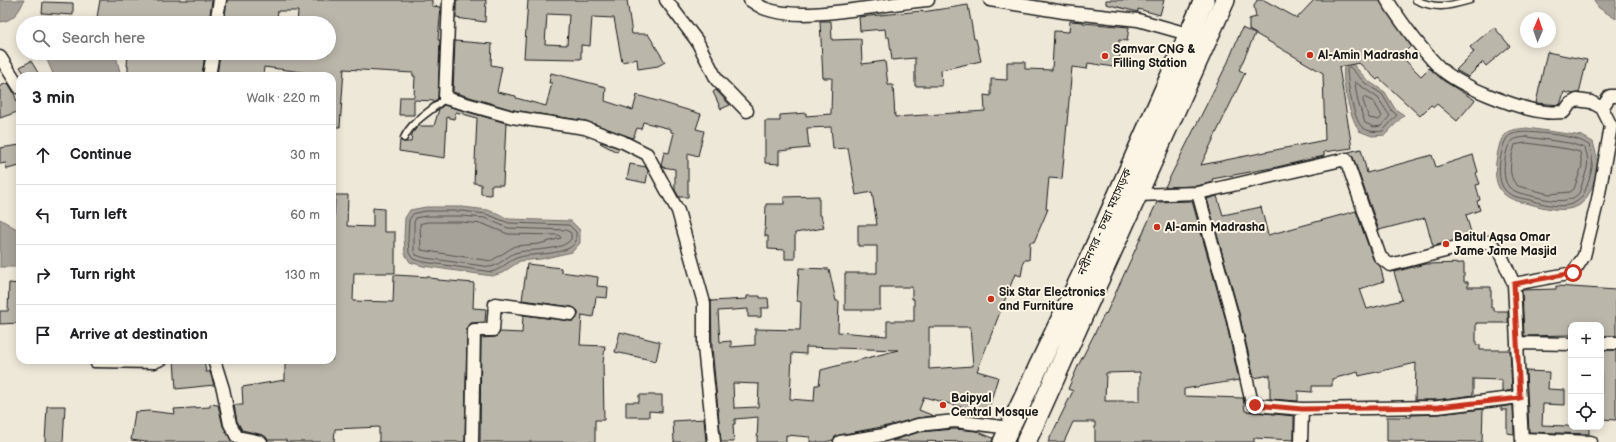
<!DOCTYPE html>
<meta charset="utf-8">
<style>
:root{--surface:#fff;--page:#f6f6f6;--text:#202124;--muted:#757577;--line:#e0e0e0}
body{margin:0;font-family:"Balsamiq Sans","Noto Sans Bengali",sans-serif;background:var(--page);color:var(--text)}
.controls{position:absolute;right:12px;bottom:12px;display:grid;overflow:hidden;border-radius:8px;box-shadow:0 2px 10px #0003}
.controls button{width:36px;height:36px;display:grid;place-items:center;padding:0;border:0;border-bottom:1px solid var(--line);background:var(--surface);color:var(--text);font:20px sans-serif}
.compass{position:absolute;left:1520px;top:12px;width:36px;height:36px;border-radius:50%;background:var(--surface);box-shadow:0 2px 10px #0003;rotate:2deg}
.stop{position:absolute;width:12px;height:12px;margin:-9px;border:3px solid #c8321e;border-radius:50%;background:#fff}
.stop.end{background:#c8321e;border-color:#fff;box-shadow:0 1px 4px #0008}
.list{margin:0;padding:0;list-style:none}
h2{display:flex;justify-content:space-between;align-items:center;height:52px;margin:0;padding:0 16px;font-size:17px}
h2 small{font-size:13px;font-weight:400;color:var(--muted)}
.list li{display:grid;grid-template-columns:26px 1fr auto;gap:12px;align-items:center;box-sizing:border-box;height:60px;padding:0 16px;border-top:1px solid var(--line)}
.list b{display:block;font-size:15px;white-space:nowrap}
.list em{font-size:13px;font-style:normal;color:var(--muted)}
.icon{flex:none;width:22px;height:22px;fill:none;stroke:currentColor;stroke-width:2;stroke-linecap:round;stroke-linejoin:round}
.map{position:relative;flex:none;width:1616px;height:442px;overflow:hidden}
.search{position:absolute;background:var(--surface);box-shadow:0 2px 10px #0003;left:16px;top:16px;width:320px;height:44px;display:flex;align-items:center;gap:10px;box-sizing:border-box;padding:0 14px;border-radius:22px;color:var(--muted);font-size:15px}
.panel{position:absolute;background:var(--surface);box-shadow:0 2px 10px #0003;left:16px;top:72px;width:320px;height:292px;border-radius:12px}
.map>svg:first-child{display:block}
.water{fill:#a7a299;stroke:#6f6c67}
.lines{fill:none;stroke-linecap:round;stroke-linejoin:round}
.shore{stroke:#54524e;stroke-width:1}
.building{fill:#bab6aa;stroke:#1c1c1c;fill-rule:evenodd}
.service-casing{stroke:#1c1c1c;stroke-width:9}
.minor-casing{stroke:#1c1c1c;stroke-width:15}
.trunk-casing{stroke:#1c1c1c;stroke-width:22}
.service{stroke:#fcf5e5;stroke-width:6}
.minor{stroke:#fcf5e5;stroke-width:12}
.trunk{stroke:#fcf5e5;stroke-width:19}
.route{stroke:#c8321e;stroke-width:5}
.poi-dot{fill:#c8321e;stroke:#fcf5e5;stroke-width:1.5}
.labels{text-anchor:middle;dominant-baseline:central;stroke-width:4;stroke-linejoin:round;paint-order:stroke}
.poi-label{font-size:12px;font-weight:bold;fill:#1c1c1c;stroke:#fcf5e5;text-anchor:start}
.street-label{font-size:12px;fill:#1c1c1c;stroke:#fcf5e5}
</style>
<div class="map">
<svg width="1616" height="442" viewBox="0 0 1616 442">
<rect width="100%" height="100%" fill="#eee8d9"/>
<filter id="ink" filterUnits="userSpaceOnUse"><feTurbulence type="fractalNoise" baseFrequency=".025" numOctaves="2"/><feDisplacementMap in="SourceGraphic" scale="8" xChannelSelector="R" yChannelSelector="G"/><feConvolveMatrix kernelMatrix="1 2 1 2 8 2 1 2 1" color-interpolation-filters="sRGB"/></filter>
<g filter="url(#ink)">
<path class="water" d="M0 0H24C20 11 13 21 0 22Z
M1593 0H1616V19L1599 8Z
M44 53H110L116 56 121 76H54Z
M1345 60 1351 62 1368 81 1385 92 1395 109 1404 115 1385 135 1372 136 1359 131C1349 113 1340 81 1345 60Z
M1527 128 1582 136 1593 142C1594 147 1596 152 1597 157 1599 170 1591 199 1578 206 1564 213 1544 208 1530 204 1520 202 1509 200 1502 192 1493 182 1495 163 1498 151 1502 131 1508 130 1527 128Z
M426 207H462L488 210 509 219 571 221 580 230V243L572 252 541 259 520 261 502 273 492 276 423 266 410 262 405 254 404 238 405 218 410 210Z
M0 219 20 231V267H0Z"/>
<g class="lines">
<path class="shore" d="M1350 67 1366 84 1382 94 1392 111 1397 115 1383 131C1377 132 1367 132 1362 127 1353 119 1347 80 1347 69Z
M1355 82 1378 98 1390 116 1381 126 1374 127 1365 123 1358 102Z
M1364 97 1374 102 1382 116 1379 120 1369 118 1363 101Z
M1527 132C1547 134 1572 134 1589 145 1594 158 1593 167 1589 180 1587 185 1586 190 1583 195 1573 212 1545 205 1530 200 1521 198 1511 197 1505 190 1497 181 1499 162 1502 151 1506 134 1510 133 1527 132Z
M1527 137 1569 143 1585 148C1589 159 1588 167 1584 178 1582 183 1581 189 1579 193 1569 206 1544 199 1532 196 1525 194 1515 193 1509 187 1502 179 1504 163 1506 154 1509 140 1514 138 1527 137Z
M1527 143 1568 149 1580 152 1582 166 1574 189 1570 192 1549 194 1518 186C1506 177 1511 157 1515 145Z
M426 211H462L486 214 509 223 569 225 576 232C576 234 576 239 576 241 570 256 532 253 520 257 510 259 502 269 492 272L424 262 413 259 409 253 408 238 409 220 413 214Z
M427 216H462L485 218 508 228 566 230 571 233V239C563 251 533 249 519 252 509 253 502 264 491 267L425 258 416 255 414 251V222L416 218Z
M428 222H461L483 224 508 234 559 235 561 238 539 244 515 246 491 261 421 250 420 224Z"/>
</g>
<path class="building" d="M100 0H212L209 23H96Z
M227 0H432V6L441 7 438 40H440L438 99 434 101 414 100V115H399L400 97H414L415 76H413V73L344 69 340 127H332V76L264 67 263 76H217L220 53H329V23H297L298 11H278L276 23 263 22V23H224Z
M456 0H486L485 22 456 18Z
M528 0H627L632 34H648L665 62 658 66 638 69 637 59 622 62 614 18 592 17 590 46 581 45V59L524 58ZM547 14 569 15 567 45 545 44Z
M1106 0H1164L1160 15 1138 9V12L1106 4Z
M1257 0H1264L1297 18 1314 0H1379L1411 46 1401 56 1421 76 1429 68 1444 81 1475 100 1457 121 1437 104 1434 107 1431 105 1420 116 1379 78 1377 80 1359 63 1339 67 1352 148 1324 152V156L1277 167 1212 179 1213 182 1197 186 1165 187 1228 62 1242 28 1255 34 1239 70 1245 73 1201 165 1325 140 1323 73 1249 30V19L1256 17 1254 6Z
M43 2 73 3V15L42 13Z
M968 5 974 39H976L981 61 941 70 942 86H915V58L892 60 889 37H886L885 29 860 31 859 17 922 11V12Z
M820 21H831L832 40 861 39 862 64 885 61 888 85H893L895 117 985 111 984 95 991 96V79L1007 80V62H1025V69L1052 70 1054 31 1069 32 1070 21 1083 22V23L1129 27 1127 41 1119 40 1120 61 1117 65 1114 67 1088 63 1087 69 1072 67 1062 179 1049 178 1046 209H1048L1034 242H1030L1029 260H1024L1021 276 1015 274 977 371 998 377 987 414 924 397 919 410 934 416 917 418 892 425 839 435 833 440 825 442H810V437L786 435V442H757L758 417 735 419V424H733L734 442H721L712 347 711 301 747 299V296H760V298H768L769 308H761V317H748V309L718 311 720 342 731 341V347L755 345V329L800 330 801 302 797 301 799 268 829 269 836 301H839L838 332 887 336V321H914V299H912V287H880V310H845V273H877V246H858V225H877L872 192 856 195 848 148 833 149 831 127 807 128 809 148 779 151V164L765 163V121H780V115L806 113V116L831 114 832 78H823ZM929 327H970L973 366 929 369ZM806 347 898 350 821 370 819 385H815L814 401 790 399 792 353 806 354ZM733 383 759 384 758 407 734 408Z
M1494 27 1510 46 1486 66 1483 62 1468 77 1456 70 1474 52 1470 47Z
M455 41 492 44 491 65 502 67 497 92 516 96V98L546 106 552 83H549L551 73 606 87 605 101 633 110 637 95 701 114 696 129 704 131 698 156 688 153V197H679L675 190V169L662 167 661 165 664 152 669 153 674 133 671 132V129L643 122 641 129 637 128 633 138 586 121 513 110 453 92Z
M1547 52 1587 60 1579 93 1573 94 1564 92 1560 105 1536 103Z
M128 53H205L202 76H128V66H127Z
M31 61 40 76H26L20 67Z
M8 83 14 93 20 111 0 118V86Z
M716 90 730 105 721 109 713 92Z
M444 105 506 123 503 185H491V195L481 194V184L474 183 477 118 456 112 454 119 447 117 445 158 399 151 400 140 404 142H411L412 134 418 126H434L439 109Z
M601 142 619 148 617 152 600 143Z
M20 145V166L7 169 6 163 0 164V148Z
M1361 149 1367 173 1432 155 1436 167 1473 155 1478 172 1476 173 1480 184 1476 185 1480 200 1477 201 1480 210 1466 215 1472 236 1433 246 1425 218 1379 230 1353 157 1348 152Z
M630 164 646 167 648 171 646 183 627 179Z
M335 195H348L347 226 373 227V208L384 209V232H395V273H354L353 301 393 302 394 275 430 277V278L438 279V280L474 283 473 308 486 309 485 322 471 323 467 329 465 442H379V427L335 429 334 442H286V440H268L263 435 242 430 237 421 234 405H243L242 387 285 380V360H332V224H334Z
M819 196V215H821L824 228 795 233V259H785V250L768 249V236H765L766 204H784V197Z
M1217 196 1223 215 1261 207 1268 235 1356 211 1373 259 1380 266 1384 281 1360 289 1367 309 1402 300 1394 272 1425 264 1464 263V282H1468V287H1491V308H1494V311H1508V323H1476V345H1480V350H1510L1512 390 1502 392V380L1473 379V395L1437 400H1415L1416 363 1359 376 1358 372 1332 379V386H1312V392L1298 391V401L1270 399V375L1254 378 1239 313 1207 199Z
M1192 201 1225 317 1239 380 1184 389V396L1243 398 1245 411 1294 416V440L1254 438V442H1095V422H1073L1064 442H1048L1073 391 1068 389 1078 366 1105 313 1106 314 1157 202ZM1140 372V401H1105L1106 373Z
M527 264 561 268V272L598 277 597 286 608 287 607 298 596 297 593 317 582 315 580 345 605 346 603 363 604 420H595V442H480L481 338 496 337 500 332 522 333 523 315 570 321H574L578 315V311L572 307 522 300Z
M9 283 20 284V323L0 324V311H8Z
M1556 286 1616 290V336H1601L1602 325H1571V335L1524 336 1522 290 1556 289Z
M620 332 660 342 656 361 615 352Z
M1601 350H1616V420L1601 419Z
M174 360H204L206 372H210L214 385 176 389Z
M1526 371 1549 372 1548 389 1565 390V405L1543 404 1542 425 1589 427V434L1529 432Z
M639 395H662V412L649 411V417H626V402H639Z
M210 404 218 405 223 426 232 442H146L131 440 135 412 149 411 175 414 174 409 210 407Z
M1513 405 1514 434 1507 433V410H1501V407Z
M47 406H65L63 442H45Z
M1483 409 1482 442 1387 441V417H1411V415L1439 414Z
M704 419 706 442H674L673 421Z
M955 429 976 431 993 438 992 442 892 441 919 432Z"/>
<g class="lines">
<defs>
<path id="service" d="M1416 0C1438 10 1448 6 1470 0
M404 138C413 119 431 112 445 98
M94 364 155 365 166 360"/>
<path id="minor" d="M449 0 445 98 512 117 585 128 623 142 647 154 678 211 704 303V347L714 442
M666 0 697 41 717 80 747 111
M750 0C755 3 760 7 766 9 805 23 884 3 928 0
M990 0 1064 12 1138 20 1188 34
M1387 0C1402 23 1420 48 1439 67 1458 86 1519 109 1545 112 1551 113 1558 112 1564 112L1570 104 1577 100 1591 102 1602 108 1611 126 1598 199 1584 256 1573 273 1514 284 1522 442
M216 23 220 0
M0 57 20 88
M209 76 213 53
M1602 108 1610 96H1616
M1198 193 1346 159 1380 257 1390 265 1480 242H1488L1499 251 1514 284
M1137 195 1198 193 1232 315 1251 399 1255 405 1302 409 1438 407 1520 397
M1517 343 1571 344
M1601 343H1616
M214 360 223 389 230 424 237 437 261 442
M1522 439 1591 442
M472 442 474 330H493L495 304 571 314
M840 442 884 435 918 425 955 421 1010 428
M1301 442 1302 409"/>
<path id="trunk" d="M1003 442 1092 253 1204 0
M1026 442 1225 0"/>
</defs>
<use href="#service" class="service-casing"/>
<use href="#minor" class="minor-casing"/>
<use href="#trunk" class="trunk-casing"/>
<use href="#service" class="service"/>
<use href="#minor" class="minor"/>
<use href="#trunk" class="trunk"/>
</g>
</g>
<g class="lines" filter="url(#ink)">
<path class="route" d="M1255 405 1302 409 1438 407 1520 398 1514 284 1573 273"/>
</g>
<g class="poi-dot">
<circle cx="1310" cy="55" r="4"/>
<circle cx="1105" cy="56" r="4"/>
<circle cx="1157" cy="227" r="4"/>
<circle cx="1446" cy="244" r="4"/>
<circle cx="991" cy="299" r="4"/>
<circle cx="943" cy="405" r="4"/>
</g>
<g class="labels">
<g class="poi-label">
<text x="1113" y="49">Samvar CNG &amp;<tspan x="1113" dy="14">Filling Station</tspan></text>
<text x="1318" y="55">Al-Amin Madrasha</text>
<text x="1165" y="227">Al-amin Madrasha</text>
<text x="1454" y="237">Baitul Aqsa Omar<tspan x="1454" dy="14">Jame Jame Masjid</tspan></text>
<text x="999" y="292">Six Star Electronics<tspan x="999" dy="14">and Furniture</tspan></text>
<text x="951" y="398">Baipyal<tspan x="951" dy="14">Central Mosque</tspan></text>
</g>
<g class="street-label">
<text transform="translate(1105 222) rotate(-66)">নবীনগর - চন্দ্রা মহাসড়ক</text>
</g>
</g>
</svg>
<div class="controls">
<button>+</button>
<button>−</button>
<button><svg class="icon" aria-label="locate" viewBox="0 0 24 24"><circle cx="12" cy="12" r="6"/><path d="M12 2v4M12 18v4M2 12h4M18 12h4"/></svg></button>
</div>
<svg class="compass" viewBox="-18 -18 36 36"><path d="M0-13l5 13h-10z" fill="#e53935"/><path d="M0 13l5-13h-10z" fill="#757577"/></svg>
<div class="stop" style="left:1573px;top:273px"></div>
<div class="stop end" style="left:1255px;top:405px"></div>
<div class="search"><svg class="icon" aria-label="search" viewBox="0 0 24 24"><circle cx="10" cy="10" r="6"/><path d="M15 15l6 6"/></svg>Search here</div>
<section class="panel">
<h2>3 min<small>Walk · 220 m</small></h2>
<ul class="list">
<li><svg class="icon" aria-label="ahead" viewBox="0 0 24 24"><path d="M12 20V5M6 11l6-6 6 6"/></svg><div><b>Continue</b></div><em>30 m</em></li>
<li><svg class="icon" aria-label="left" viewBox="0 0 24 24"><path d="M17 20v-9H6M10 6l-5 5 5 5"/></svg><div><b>Turn left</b></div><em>60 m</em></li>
<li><svg class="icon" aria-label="right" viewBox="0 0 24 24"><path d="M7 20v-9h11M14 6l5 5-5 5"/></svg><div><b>Turn right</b></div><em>130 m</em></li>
<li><svg class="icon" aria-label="arrive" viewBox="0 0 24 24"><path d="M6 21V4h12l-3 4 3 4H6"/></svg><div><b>Arrive at destination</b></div></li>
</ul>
</section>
</div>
